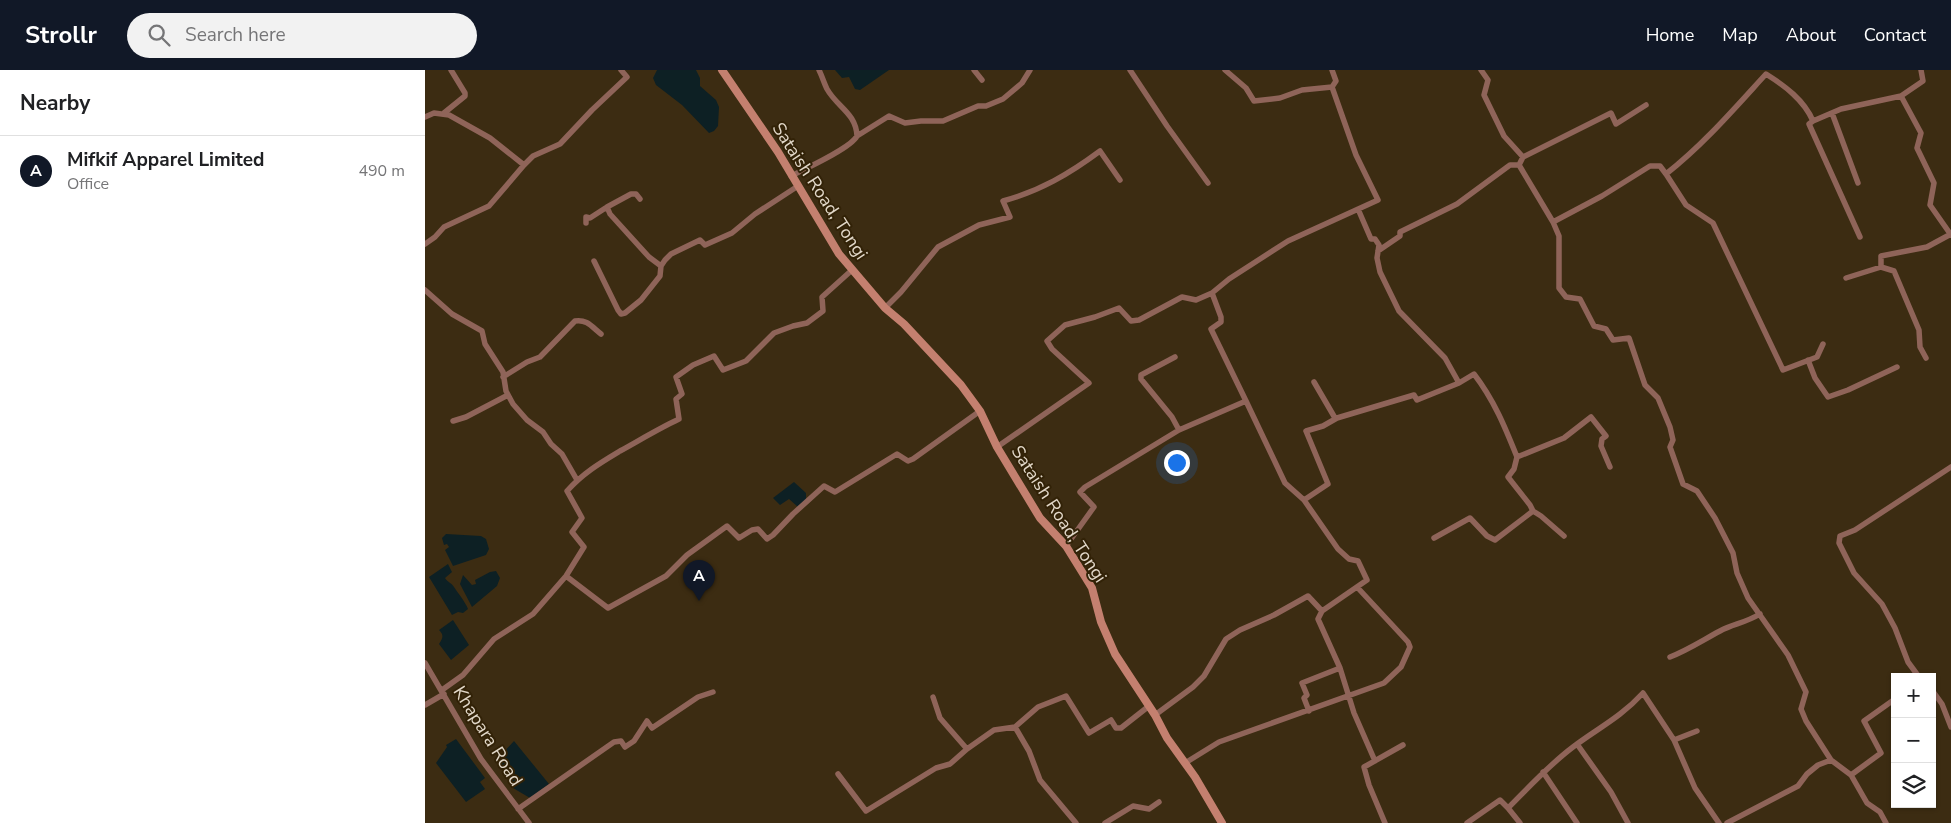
<!DOCTYPE html>
<meta charset="utf-8">
<style>
:root{--surface:#fff;--page:#f2f2f2;--text:#202124;--muted:#757577;--line:#e0e0e0;--accent:#111827}
body{margin:0;font-family:"Nunito Sans",sans-serif;background:var(--page);color:var(--text)}
.controls{position:absolute;right:15px;bottom:15px;display:grid;overflow:hidden;border-radius:0px;box-shadow:0 1px 4px #0004}
.controls button{width:45px;height:45px;display:grid;place-items:center;padding:0;border:0;border-bottom:1px solid var(--line);background:var(--surface);color:var(--text);font:25px sans-serif}
.you{position:absolute;left:751px;top:392px;width:18px;height:18px;margin:-12px;border:4px solid #fff;border-radius:50%;background:#1a73e8;box-shadow:0 0 0 8px #1a73e833}
.badge{display:grid;place-items:center;width:32px;height:32px;border-radius:50%;background:var(--accent);color:#fff;font-size:16px;font-weight:700}
.pin{position:absolute;translate:-50% -41px;filter:drop-shadow(0 1px 2px #0008)}
.pin::after{content:'';position:absolute;top:26px;width:18px;height:15px;background:inherit;clip-path:polygon(0 0,100% 0,50% 100%)}
.list{margin:0;padding:0;list-style:none}
h2{display:flex;justify-content:space-between;align-items:center;height:65px;margin:0;padding:0 20px;font-size:21px}
h2 small{font-size:16px;font-weight:400;color:var(--muted)}
.list li{display:grid;grid-template-columns:32px 1fr auto;gap:15px;align-items:center;box-sizing:border-box;height:70px;padding:0 20px;border-top:1px solid var(--line)}
.list b{display:block;font-size:19px;white-space:nowrap}
.list p{margin:0;font-size:16px;white-space:nowrap;color:var(--muted)}
.list em{font-size:16px;font-style:normal;color:var(--muted)}
.icon{flex:none;width:28px;height:28px;fill:none;stroke:currentColor;stroke-width:2;stroke-linecap:round;stroke-linejoin:round}
.map{position:relative;flex:none;width:1526px;height:753px;overflow:hidden}
header{display:flex;align-items:center;gap:30px;box-sizing:border-box;height:70px;padding:0 25px;background:var(--accent);color:#fff}
header strong{font-size:24px}
nav{display:flex;gap:28px;margin-inline-start:auto;font-size:18px}
.search{width:350px;height:45px;background:var(--page);display:flex;align-items:center;gap:12px;box-sizing:border-box;padding:0 18px;border-radius:28px;color:var(--muted);font-size:19px}
main{display:flex}
aside{flex:1;background:var(--surface)}
.map>svg:first-child{display:block}
.water{fill:#0d2024}
.lines{fill:none;stroke-linecap:round;stroke-linejoin:round}
.street{stroke:#8f6459;stroke-width:5.5}
.secondary{stroke:#c4806f;stroke-width:8}
.labels{text-anchor:middle;dominant-baseline:central;stroke-width:4;stroke-linejoin:round;paint-order:stroke}
.street-label{font-size:18px;fill:#e2d8c9;stroke:#322207}
</style>
<header>
<strong>Strollr</strong>
<div class="search"><svg class="icon" aria-label="search" viewBox="0 0 24 24"><circle cx="10" cy="10" r="6"/><path d="M15 15l6 6"/></svg>Search here</div>
<nav><a>Home</a><a>Map</a><a>About</a><a>Contact</a></nav>
</header>
<main>
<aside>
<h2>Nearby<small></small></h2>
<ul class="list">
<li><span class="badge">A</span><div><b>Mifkif Apparel Limited</b><p>Office</p></div><em>490 m</em></li>
</ul>
</aside>
<div class="map">
<svg width="1526" height="753" viewBox="0 0 1526 753">
<rect width="100%" height="100%" fill="#3c2c12"/>
<path class="water" d="M232 0H271L275 8V16L291 30 294 37 293 56 289 61 284 63 257 35 231 15 228 8Z
M410 0H464L435 20 430 19 424 7 417 8Z
M369 412 381 423V431L373 437 364 429 355 435 348 428Z
M21 464 56 466 61 469 64 479 61 485 28 496 20 480 24 477 22 474 19 475 17 468Z
M23 494 27 502 20 508C22 512 27 513 29 517 33 523 41 533 43 539L38 543 33 542 27 545 4 507Z
M71 501 75 508 72 516 47 537 35 514 38 505 47 515 51 514 50 510 65 502Z
M28 550 44 575 26 590 14 574C18 568 19 565 14 560Z
M31 669 60 708 55 712 60 719 41 732 11 693 22 677 21 675Z
M89 671 124 714 105 728 88 718 73 688Z"/>
<g class="lines">
<path class="street" d="M394 0C397 6 399 13 402 19 412 37 431 43 432 66
M549 0 557 10
M705 0 742 56 783 113
M800 0 821 18 829 31 855 28 877 20 907 17
M1056 0 1063 10 1059 25 1079 66 1098 87
M1496 0 1498 11 1476 26 1496 63 1492 78 1509 113 1505 135 1526 165
M19 43 40 26V23L26 0
M1407 43 1433 113
M0 47 9 43 24 45 65 68 99 95 108 86 135 74 167 40 202 7 196 0
M1388 51 1384 54 1435 167
M1094 95 1098 87 1186 43 1191 54 1221 35
M1241 104 1261 135 1288 153 1358 300 1392 287 1398 274
M366 106C380 99 426 78 432 66L464 46 480 53 496 51H518L553 36H561L578 29 597 13 605 0
M215 129 211 124H206L182 137 185 144 224 187 236 196
M1128 152 1177 126 1225 96H1235L1241 104C1278 75 1309 39 1341 4 1360 16 1379 30 1388 51L1416 39 1476 26
M161 153V147L165 148 182 137
M0 174 10 167 19 157 64 136 99 95
M953 181 975 166V162L1032 134 1085 95H1094L1128 152 1134 166V218L1141 227 1155 229 1169 256 1181 259 1188 270 1204 268 1220 315 1233 328 1245 357 1248 370 1245 377 1258 414 1272 421 1290 448 1308 483 1312 503 1323 528 1363 585 1381 622 1376 639 1381 651 1406 690
M169 191 193 240 196 244 200 243 216 230 235 206 236 196 240 190 246 184 275 170 280 175 307 163 330 144 373 116
M1456 197 1469 201 1494 260 1495 277 1501 288
M1421 208 1456 197V186L1502 177 1526 164
M0 220 27 244 57 261 60 274 78 302 81 321 88 334 102 350 118 362 126 374 137 384 152 410
M460 238 476 222 513 177 554 155 585 147 578 131C615 121 644 104 675 81L695 110
M750 287 716 305V309L747 347 754 360
M1383 290 1390 308 1403 327 1423 320 1472 297
M78 307 102 292 115 287 150 251C162 249 167 257 176 264
M889 312 910 348H912
M1034 313 1049 304C1069 330 1080 357 1092 387L1139 368 1166 347 1181 366 1177 369 1176 376 1185 397
M28 351 41 347 83 325 82 323
M572 377 664 313 627 279 622 271 640 255 670 247 694 238 706 251 714 250 757 227 771 230 787 223
M879 430 903 414 881 361 898 356 912 348 989 325 992 330 1034 313 1020 288 974 241 955 202 952 188 954 175 950 169H946L933 139
M1108 441 1116 446 1139 466
M1009 468 1045 448 1062 466 1070 470 1108 441 1105 435 1083 407 1089 399 1092 387
M641 476 669 437 655 422 660 417 754 360 821 331 786 259 796 252V247L787 223 804 209 863 171 953 130 931 85 907 17 911 11 907 0
M141 506 183 538 241 506 262 485 302 456 314 468 327 460 333 459 342 469 348 465 368 444 399 416 410 422 472 384 483 391 488 389 555 341
M897 541 893 549 915 598 929 643 950 691
M1245 587C1263 580 1278 570 1295 561 1308 554 1320 553 1335 544
M0 593 56 689 104 753
M1494 607 1483 592 1470 558 1457 534 1429 503 1414 473 1415 466 1430 460 1526 397
M17 620 38 605 69 569 108 544 141 506 159 477 147 462 157 448 142 421C158 403 175 393 195 381 215 370 233 359 254 349L251 329 257 324 251 307 268 295 289 286 298 300 321 291 349 263 368 256 382 253 398 241 397 227 427 200
M1507 620 1517 634 1526 657
M508 627 515 648 542 679
M0 635 19 624
M884 641 879 628 882 625 877 613 915 598
M730 645 768 617 779 606 801 569 815 560 849 545 883 526 897 541 942 510 933 491 924 489 913 479 879 430 860 413 821 331
M590 657 604 681 615 710 651 753
M1249 670 1272 661
M1152 674 1186 722 1203 753
M760 693 794 672 959 613 976 597 985 577 983 572 932 517
M1118 702 1152 753
M413 704 441 741 511 698 525 694 542 679 569 660 590 657 613 637 641 626 664 663 686 650 691 658H696L724 636
M1426 705 1442 733 1455 742 1461 753
M93 739 189 672 196 671 200 677 209 671 222 651 227 658 273 627 288 622
M680 753 708 736 724 739 734 732
M960 753 944 715 939 697 978 675
M1042 753 1075 730 1083 738
M1095 753 1083 738C1104 717 1124 695 1148 677 1173 658 1195 648 1218 623L1249 670 1270 718 1294 753
M1302 753 1373 716 1382 704 1393 695 1406 690 1426 705 1456 683 1439 651 1470 629"/>
<path class="secondary" d="M297 0 353 82 414 184 460 238 479 254 536 315 555 341 572 377 615 448 641 476 667 518 676 552 690 584 730 645 742 668 770 707 797 753"/>
</g>
<g class="labels">
<g class="street-label">
<text transform="translate(395 121) rotate(57)">Sataish Road, Tongi</text>
<text transform="translate(634 444) rotate(57)">Sataish Road, Tongi</text>
<text transform="translate(63 666) rotate(58)">Khapara Road</text>
</g>
</g>
</svg>
<div class="controls">
<button>+</button>
<button>−</button>
<button><svg class="icon" aria-label="layers" viewBox="0 0 24 24"><path d="M12 4l9 5-9 5-9-5zM3 14l9 5 9-5"/></svg></button>
</div>
<div class="you"></div>
<div class="pin badge" style="left:274px;top:531px">A</div>
</div>
</main>
